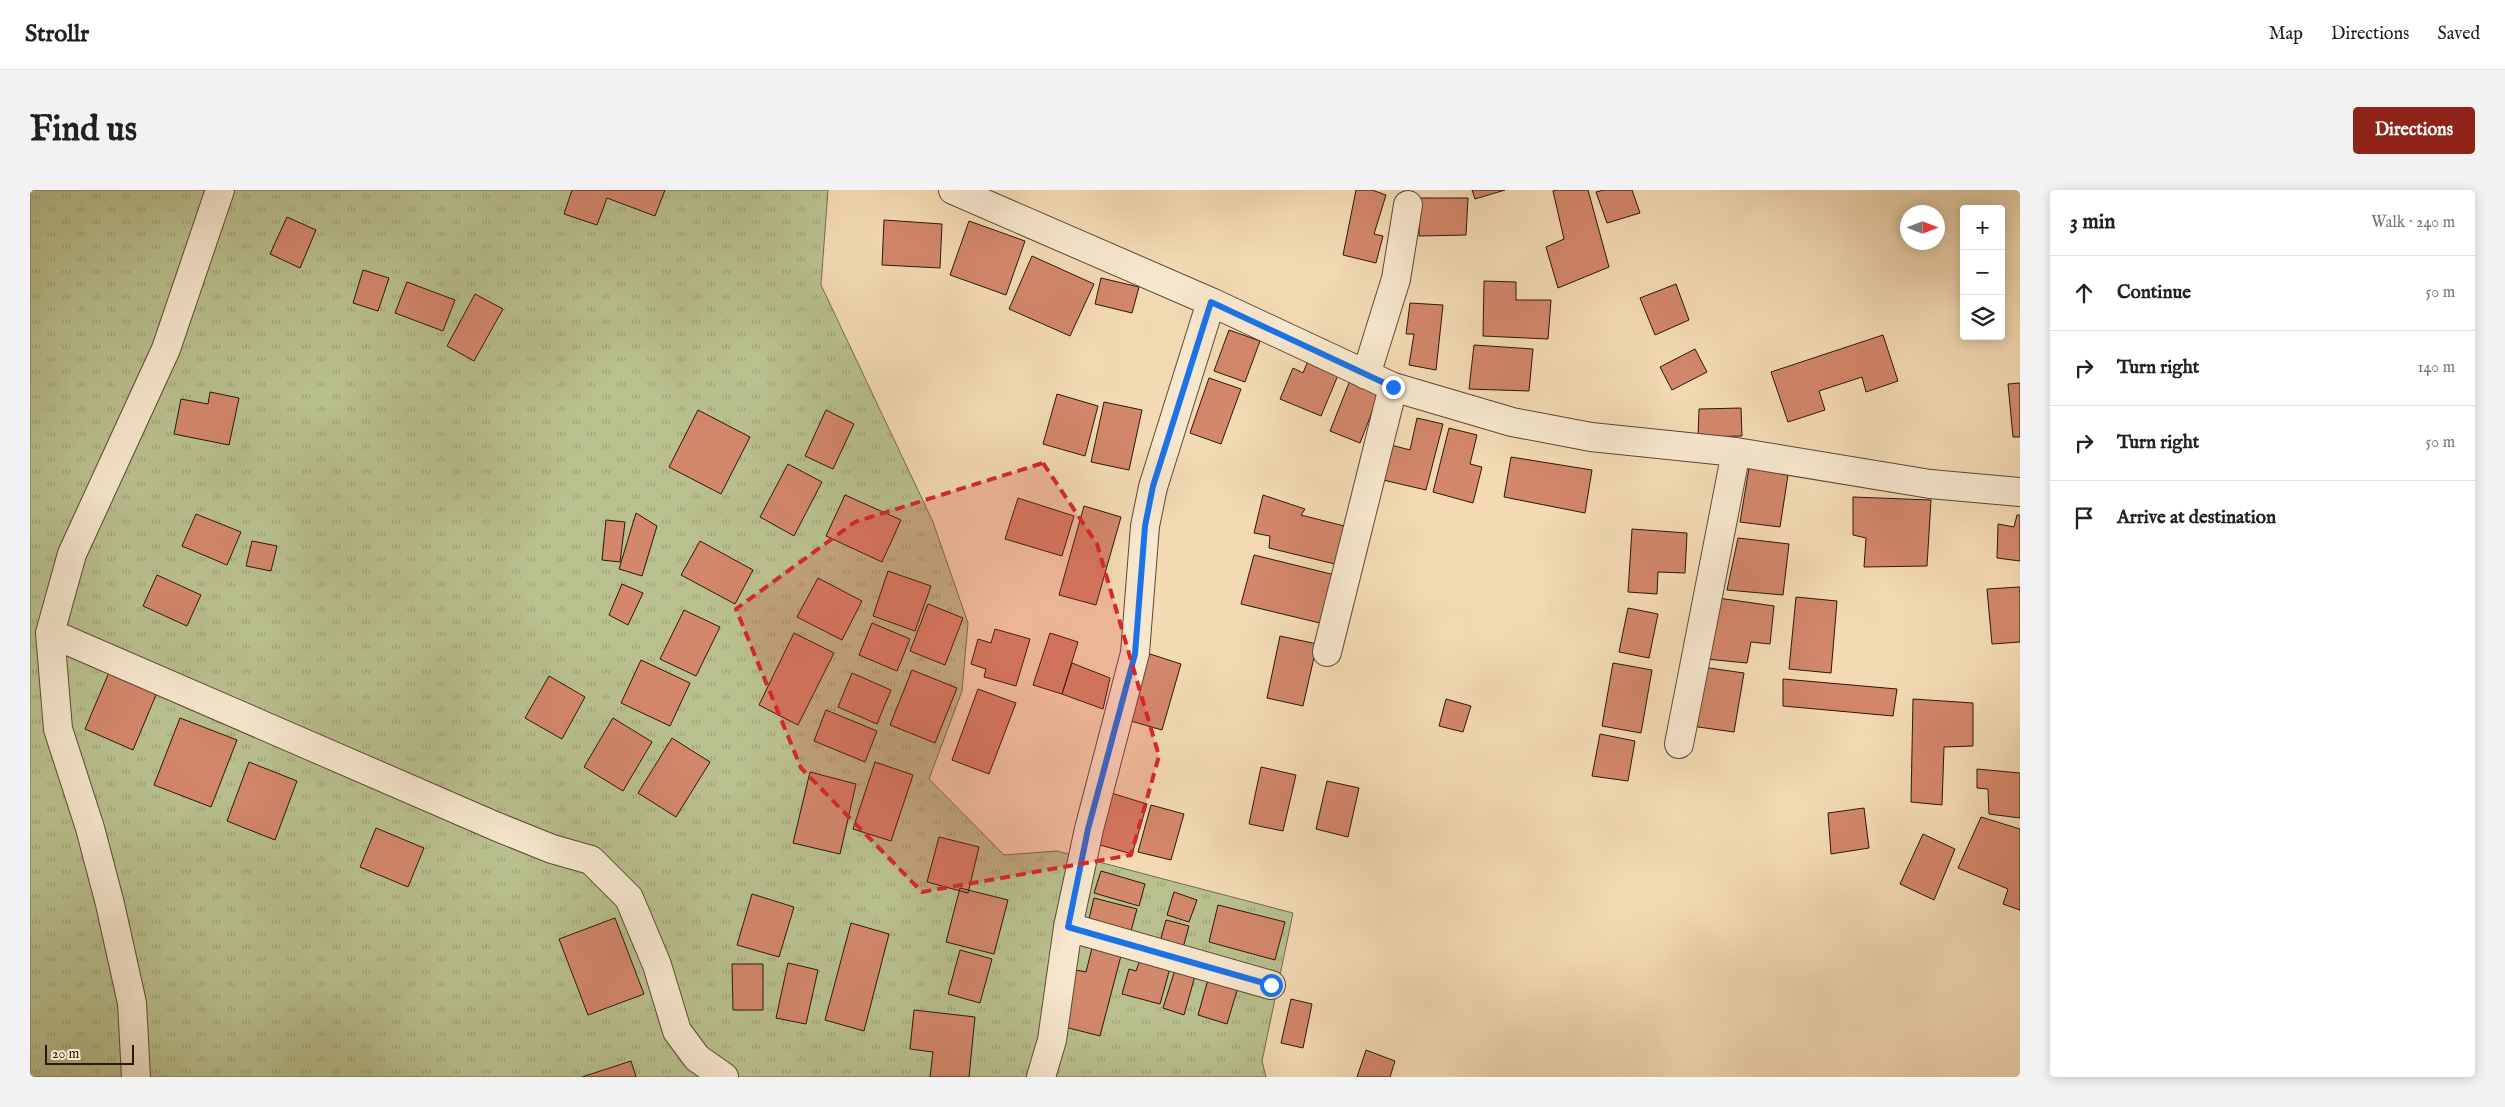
<!DOCTYPE html>
<meta charset="utf-8">
<style>
:root{--surface:#fff;--page:#f2f2f2;--text:#202124;--muted:#757577;--line:#e0e0e0;--accent:#8f2418}
body{margin:0;font-family:"IM FELL English",serif;background:var(--page);color:var(--text)}
.controls{position:absolute;right:15px;top:15px;display:grid;overflow:hidden;border-radius:5px;box-shadow:0 2px 12px #0003}
.controls button{width:45px;height:45px;display:grid;place-items:center;padding:0;border:0;border-bottom:1px solid var(--line);background:var(--surface);color:var(--text);font:25px sans-serif}
.compass{position:absolute;left:1870px;top:15px;width:45px;height:45px;border-radius:50%;background:var(--surface);box-shadow:0 2px 12px #0003;rotate:90deg}
.scale{position:absolute;left:15px;bottom:12px;width:89px;box-sizing:border-box;padding-left:5px;border:2px solid #2a160a;border-top:0;font-size:14px;line-height:18px;white-space:nowrap;color:#2a160a;-webkit-text-stroke:4px #f7e7ce;paint-order:stroke}
.stop{position:absolute;width:15px;height:15px;margin:-11px;border:4px solid #1a73e8;border-radius:50%;background:#fff}
.stop.end{background:#1a73e8;border-color:#fff;box-shadow:0 1px 5px #0008}
.list{margin:0;padding:0;list-style:none}
h2{display:flex;justify-content:space-between;align-items:center;height:65px;margin:0;padding:0 20px;font-size:21px}
h2 small{font-size:16px;font-weight:400;color:var(--muted)}
.list li{display:grid;grid-template-columns:32px 1fr auto;gap:15px;align-items:center;box-sizing:border-box;height:75px;padding:0 20px;border-top:1px solid var(--line)}
.list b{display:block;font-size:19px;white-space:nowrap}
.list em{font-size:16px;font-style:normal;color:var(--muted)}
.icon{flex:none;width:28px;height:28px;fill:none;stroke:currentColor;stroke-width:2;stroke-linecap:round;stroke-linejoin:round}
.map{position:relative;flex:none;width:1990px;height:887px;overflow:hidden;border-radius:5px}
header{display:flex;align-items:center;gap:30px;box-sizing:border-box;height:70px;padding:0 25px;background:var(--surface);border-bottom:1px solid var(--line)}
header strong{font-size:24px}
nav{display:flex;gap:28px;margin-inline-start:auto;font-size:18px}
.intro{display:flex;align-items:center;justify-content:space-between;box-sizing:border-box;height:120px;padding:0 30px}
h1{margin:0;font-size:35px}
.button{padding:12px 22px;border-radius:5px;background:var(--accent);color:#fff;font-size:18px;font-weight:700}
main{display:flex;gap:30px;padding:0 30px}
aside{flex:1;background:var(--surface);border-radius:5px;box-shadow:0 2px 12px #0003}
.map>svg:first-child{display:block}
.grass{fill:url(#grass-tufts);stroke:#726b4c}
.building{fill:#d3876b;stroke:#2a160a}
.lines{fill:none;stroke-linecap:round;stroke-linejoin:round}
.minor-casing{stroke:#5c4734;stroke-width:30}
.minor{stroke:#f7e7ce;stroke-width:28}
.route{stroke:#1a73e8;stroke-width:6}
.marked{fill:#d62828;fill-opacity:0.2;stroke:#d62828;stroke-width:4;stroke-dasharray:10 6;stroke-linejoin:round}
</style>
<header>
<strong>Strollr</strong>
<nav><a>Map</a><a>Directions</a><a>Saved</a></nav>
</header>
<div class="intro"><h1>Find us</h1><a class="button">Directions</a></div>
<main>
<div class="map">
<svg width="1990" height="887" viewBox="0 0 1990 887">
<defs>
<pattern id="grass-tufts" width="24" height="20" patternUnits="userSpaceOnUse" patternTransform="scale(1.25)"><rect width="24" height="20" fill="#b9c08e"/><path d="M3 7l-1-3M5 7V3M7 7l1-3M15 17l-1-3M17 17v-4M19 17l1-3" fill="none" stroke="#9fa479"/></pattern>
</defs>
<rect width="100%" height="100%" fill="#f3dab3"/>
<filter id="stains"><feTurbulence type="fractalNoise" baseFrequency=".004" numOctaves="4"/><feColorMatrix values="0 0 0 0 .2 0 0 0 0 .09 0 0 0 0 .02 0 0 0 .5 -.17"/></filter>
<radialGradient id="worn" r=".72"><stop offset=".6" stop-color="#630" stop-opacity="0"/><stop offset="1" stop-color="#630" stop-opacity=".3"/></radialGradient>
<path class="grass" d="M0 0H798L791 95 903 332 938 433 932 501 899 589 974 665 1027 661 1263 723 1232 871 1236 887H0Z"/>
<path class="building" d="M542 0H635L625 26 577 8 567 35 534 24Z
M1326 0H1342L1356 5 1344 44 1353 46 1346 73 1313 65Z
M1442 0H1475L1445 9Z
M1527 0H1558L1579 77 1528 98 1516 57 1534 49 1523 1Z
M1574 0H1602L1610 23 1577 33 1566 2Z
M1389 8H1438L1436 45 1389 46Z
M257 27 286 40 270 78 240 64Z
M854 30 912 34 910 78 852 75Z
M939 31 995 51 976 105 920 85Z
M1002 66 1064 94 1040 146 979 119Z
M333 80 359 88 348 121 323 113Z
M1071 88 1109 97 1102 123 1065 114Z
M1454 91 1486 92V110H1521L1518 149 1453 146Z
M377 92 425 110 413 141 365 123Z
M1646 94 1659 130 1625 145 1610 108Z
M445 104 473 119 444 171 417 156Z
M1380 113 1413 115 1406 180 1379 175 1384 144H1376Z
M1199 140 1230 151 1215 192 1184 181Z
M1853 145 1868 191 1836 202 1832 187 1789 201 1795 220 1758 232 1741 182Z
M1444 155 1503 159 1499 201 1439 199Z
M1665 159 1677 182 1642 200 1630 177Z
M1280 166 1311 178 1291 226 1250 209 1263 178 1273 183Z
M1179 188 1211 199 1191 254 1160 243Z
M1321 188 1351 199 1330 253 1300 241Z
M1990 193V247H1983L1978 194Z
M180 202 209 208 199 255 144 244 151 209 178 214Z
M1027 204 1068 216 1055 266 1013 254Z
M1074 212 1112 220 1099 280 1061 272Z
M1711 218 1712 246 1668 247 1669 219Z
M668 220 720 247 691 304 639 277Z
M796 220 824 234 803 279 775 266Z
M1387 228 1413 234 1396 300 1353 290 1361 255 1380 260Z
M1419 238 1447 245 1440 274 1452 277 1443 313 1403 302Z
M1481 267 1562 280 1555 323 1474 307Z
M758 274 792 292 764 346 730 327Z
M1719 278 1758 285 1750 337 1710 332Z
M815 305 871 330 852 372 796 346Z
M1233 305 1275 319 1271 325 1318 337 1309 375 1239 358 1240 346 1224 343Z
M1823 307 1901 310 1897 376 1834 377 1836 348 1823 345Z
M988 308 1044 326 1032 366 975 349Z
M1054 316 1091 327 1066 415 1029 405Z
M606 323 627 336 612 386 589 379Z
M166 324 211 342 197 375 152 356Z
M1987 325H1990V371L1967 368 1968 334 1984 337Z
M576 330 595 332 590 372 572 370Z
M1602 339 1657 343 1655 383 1628 382 1627 404 1598 402Z
M1708 348 1759 354 1753 405 1697 400Z
M222 351 247 356 241 381 216 376Z
M670 351 723 380 705 414 651 385Z
M1224 365 1305 385 1294 434 1211 414Z
M858 381 901 396 885 441 843 426Z
M127 385 171 405 157 436 113 416Z
M788 388 832 411 812 450 767 427Z
M592 394 613 403 598 435 579 425Z
M1990 397V452L1962 454 1957 399Z
M1766 407 1807 411 1801 483 1759 479Z
M1688 408 1744 416 1740 454 1721 452 1717 473 1676 469Z
M898 414 933 428 915 475 880 461Z
M1598 418 1628 424 1619 468 1589 462Z
M654 420 690 437 666 486 630 469Z
M842 433 880 449 867 481 829 465Z
M965 439 1000 449 986 496 954 487 956 479 941 474 948 449 961 453Z
M764 443 804 463 768 535 729 515Z
M1020 443 1048 452 1032 504 1003 495Z
M1250 446 1287 454 1273 516 1237 508Z
M1117 463 1151 474 1132 540 1097 530Z
M611 470 660 493 640 536 591 513Z
M1042 473 1080 488 1073 519 1032 504Z
M1583 473 1622 480 1611 543 1572 536Z
M1672 477 1714 483 1704 542 1661 536Z
M80 480 128 500 103 560 55 539Z
M882 480 927 498 905 553 860 535Z
M822 483 861 500 847 534 808 517Z
M519 486 555 507 532 549 495 528Z
M1753 489 1867 499 1863 526 1753 516Z
M948 499 986 513 959 584 922 570Z
M1416 509 1441 516 1433 542 1409 536Z
M1883 509 1943 513V556L1914 557 1912 615 1881 612Z
M796 520 847 541 835 572 784 551Z
M150 528 207 550 181 617 124 595Z
M583 528 622 552 593 601 554 577Z
M1570 544 1605 551 1598 591 1562 586Z
M642 548 680 572 646 627 608 603Z
M219 572 267 591 245 650 197 631Z
M845 572 883 585 861 651 823 639Z
M1231 577 1266 585 1253 641 1219 634Z
M1947 579 1990 583V628L1959 624 1958 599 1947 598Z
M780 582 826 594 810 664 763 653Z
M1297 591 1329 598 1318 647 1286 639Z
M1078 602 1117 614 1102 664 1063 653Z
M1121 615 1154 624 1141 670 1108 662Z
M1834 618 1839 658 1801 664 1798 623Z
M1951 627 1990 639V720L1973 714 1978 699 1928 678Z
M346 638 394 658 378 697 330 677Z
M1893 644 1925 659 1904 710 1870 694Z
M909 647 949 657 938 703 897 692Z
M1071 681 1115 694 1109 716 1064 703Z
M930 698 978 710 964 764 916 752Z
M1144 702 1167 710 1159 732 1137 725Z
M722 704 764 717 749 767 707 755Z
M1064 708 1107 719 1099 748 1057 737Z
M1188 715 1255 732 1245 770 1179 752Z
M585 728 614 804 558 825 529 749Z
M1136 730 1159 736 1151 765 1128 759Z
M821 733 859 744 834 841 795 830Z
M1064 750 1093 758 1070 846 1031 836 1046 780 1056 782Z
M930 760 962 769 950 813 918 804Z
M1110 770 1140 778 1130 814 1092 804 1099 779 1106 781Z
M758 773 788 780 776 834 746 828Z
M702 774H733V820H703Z
M1145 780 1165 786 1154 825 1133 818Z
M1179 786 1209 794 1197 834 1168 825Z
M1261 809 1282 814 1273 858 1251 853Z
M884 820 945 827 939 887H900L903 862 880 859Z
M1336 860 1365 871 1360 887H1327Z
M601 871 606 887H552Z"/>
<g class="lines">
<defs>
<path id="minor" d="M923 0 1181 112 1363 197 1482 232 1561 247 1706 262 1900 294 1990 302
M1336 185 1366 89 1378 15
M20 443 465 636 522 659 561 670 599 708 627 775 647 841 667 868 694 887
M1297 462 1363 197
M1649 554 1706 262
M1038 737 1241 795
M106 887 102 813 80 714 60 638 28 539 20 443 42 364 136 159 190 0
M1011 887 1022 850 1038 737 1059 639 1105 463 1115 336 1123 297 1181 112"/>
</defs>
<use href="#minor" class="minor-casing"/>
<use href="#minor" class="minor"/>
</g>
<g class="lines">
<path class="route" d="M1241 795 1038 737 1058 639 1105 464 1115 336 1123 296 1181 112 1363 197"/>
</g>
<path class="marked" d="M1013 273 1067 354 1129 566 1101 665 892 702 771 578 706 419 825 332Z"/>
<rect width="100%" height="100%" filter="url(#stains)"/>
<rect width="100%" height="100%" fill="url(#worn)"/>
</svg>
<div class="controls">
<button>+</button>
<button>−</button>
<button><svg class="icon" aria-label="layers" viewBox="0 0 24 24"><path d="M12 4l9 5-9 5-9-5zM3 14l9 5 9-5"/></svg></button>
</div>
<svg class="compass" viewBox="-18 -18 36 36"><path d="M0-13l5 13h-10z" fill="#e53935"/><path d="M0 13l5-13h-10z" fill="#757577"/></svg>
<div class="scale">20 m</div>
<div class="stop" style="left:1241px;top:795px"></div>
<div class="stop end" style="left:1363px;top:197px"></div>
</div>
<aside>
<h2>3 min<small>Walk · 240 m</small></h2>
<ul class="list">
<li><svg class="icon" aria-label="ahead" viewBox="0 0 24 24"><path d="M12 20V5M6 11l6-6 6 6"/></svg><div><b>Continue</b></div><em>50 m</em></li>
<li><svg class="icon" aria-label="right" viewBox="0 0 24 24"><path d="M7 20v-9h11M14 6l5 5-5 5"/></svg><div><b>Turn right</b></div><em>140 m</em></li>
<li><svg class="icon" aria-label="right" viewBox="0 0 24 24"><path d="M7 20v-9h11M14 6l5 5-5 5"/></svg><div><b>Turn right</b></div><em>50 m</em></li>
<li><svg class="icon" aria-label="arrive" viewBox="0 0 24 24"><path d="M6 21V4h12l-3 4 3 4H6"/></svg><div><b>Arrive at destination</b></div></li>
</ul>
</aside>
</main>
